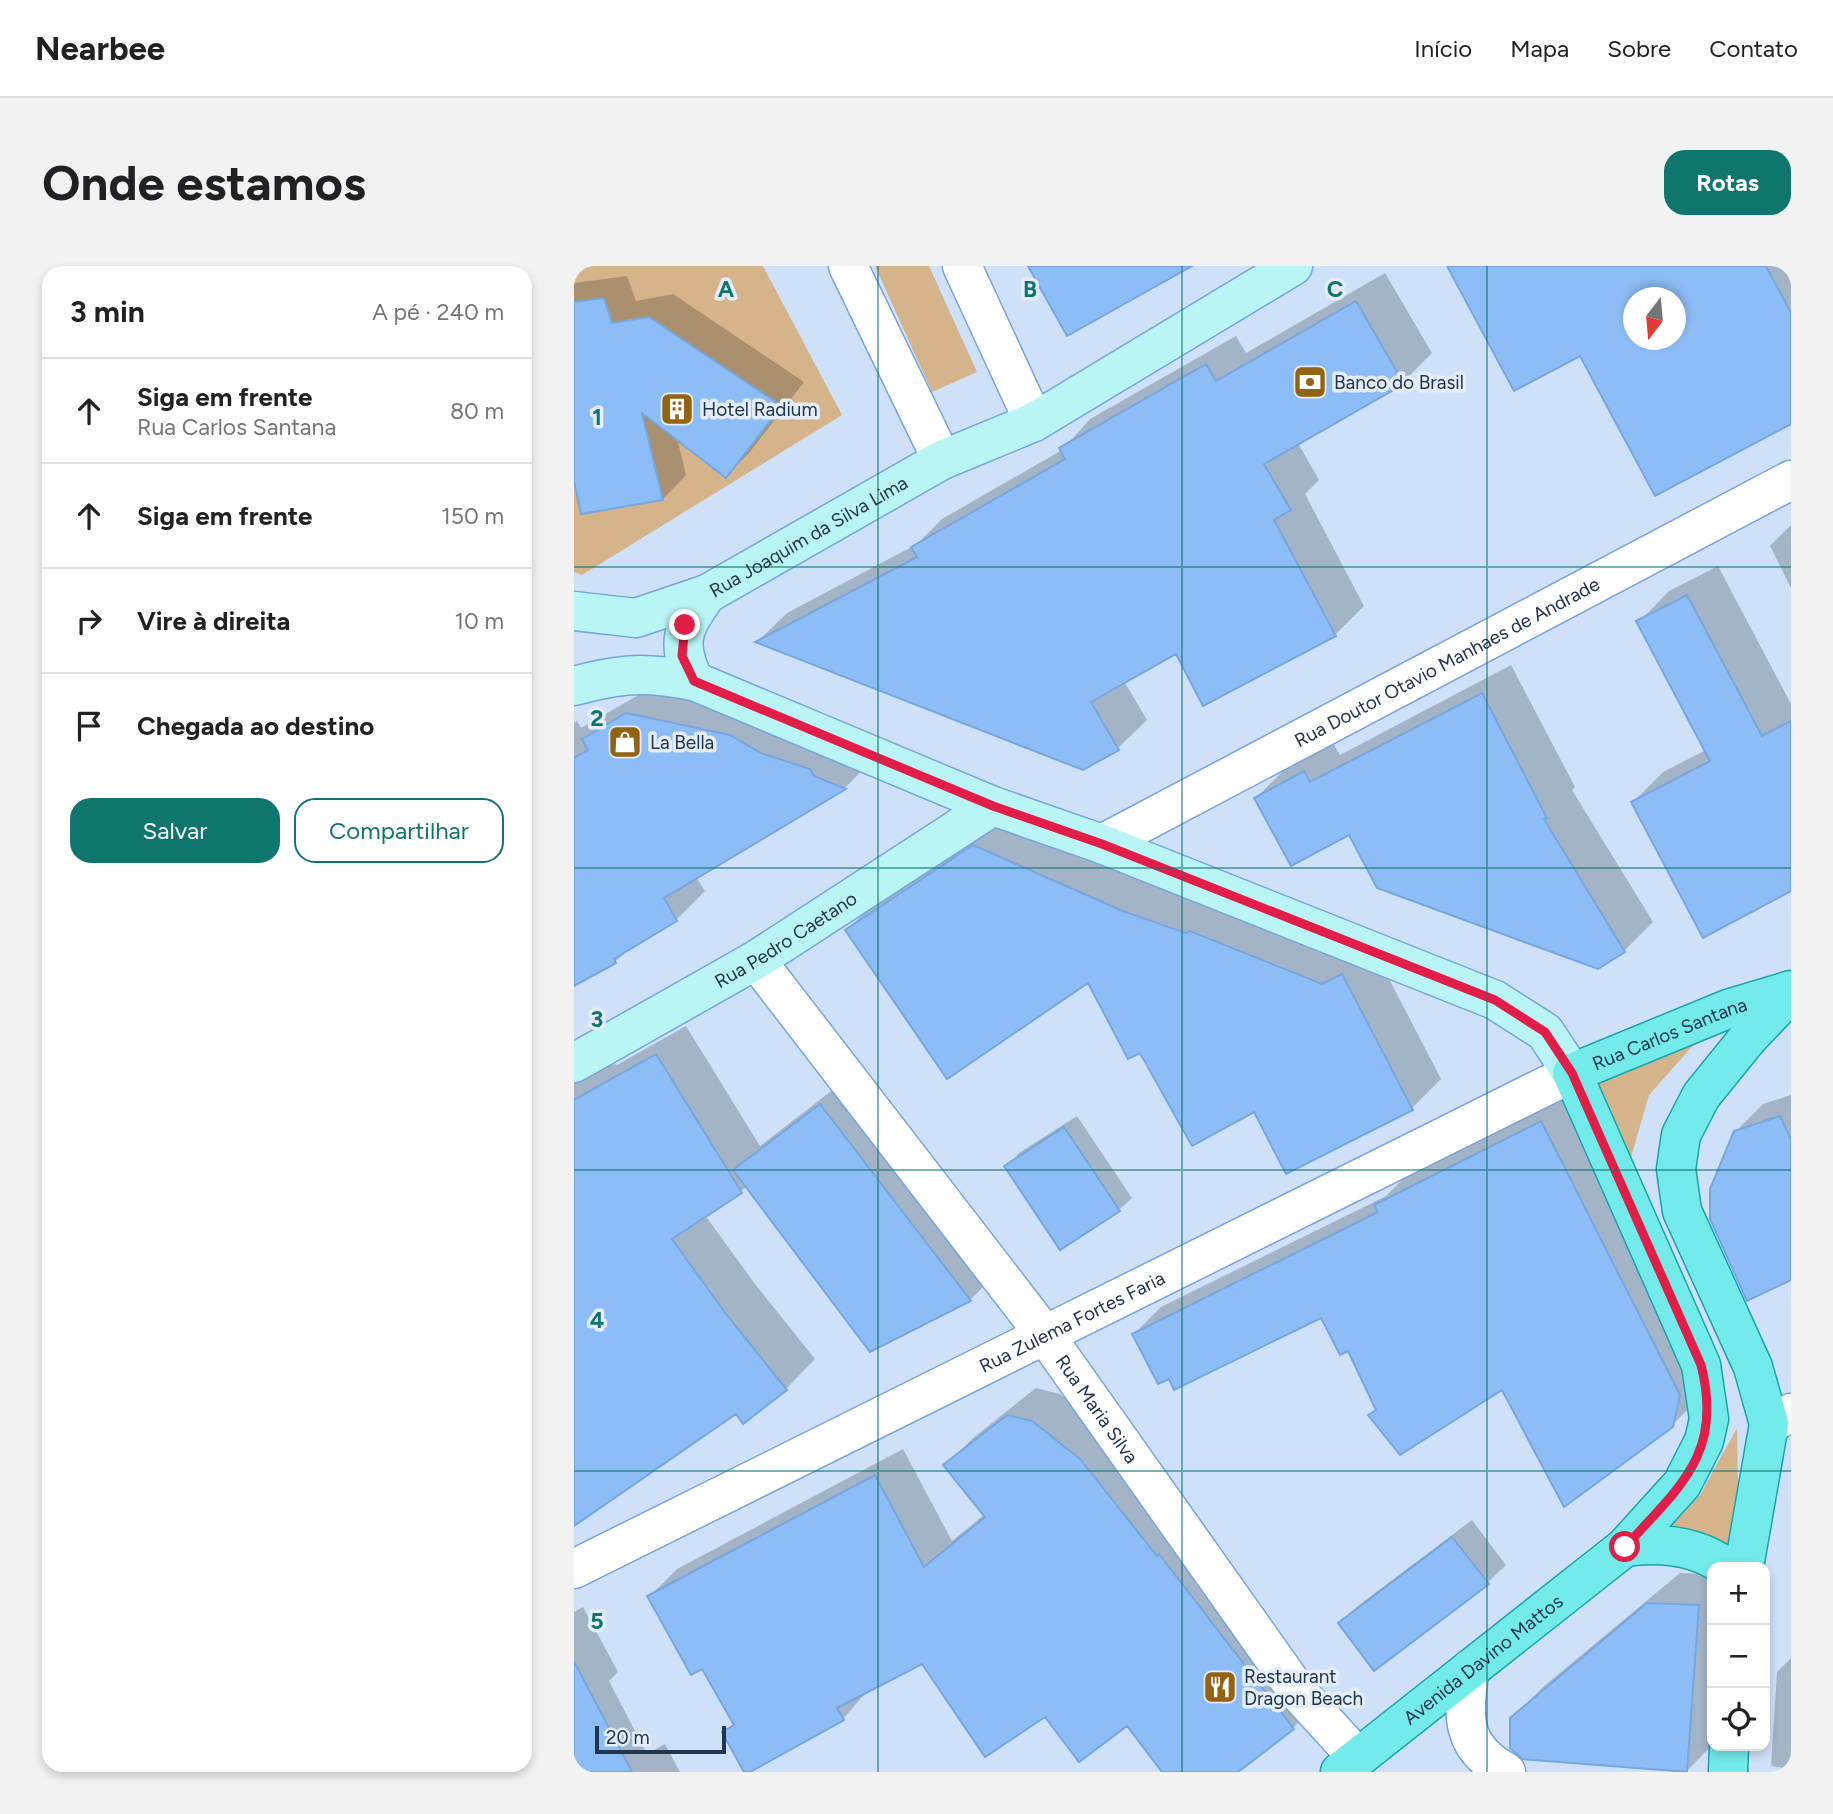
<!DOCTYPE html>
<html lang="pt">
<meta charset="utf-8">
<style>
:root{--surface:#fff;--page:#f2f2f2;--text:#202124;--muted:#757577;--line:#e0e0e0;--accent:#0f766e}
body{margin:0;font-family:Figtree,sans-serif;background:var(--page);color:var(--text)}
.controls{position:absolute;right:21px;bottom:21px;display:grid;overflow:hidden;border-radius:14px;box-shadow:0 4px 10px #0003}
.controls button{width:63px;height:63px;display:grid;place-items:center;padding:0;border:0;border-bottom:2px solid var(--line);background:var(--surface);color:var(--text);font:35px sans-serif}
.compass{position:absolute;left:1049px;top:21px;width:63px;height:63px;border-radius:50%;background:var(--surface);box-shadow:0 4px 10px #0003;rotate:196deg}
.scale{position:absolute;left:21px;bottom:18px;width:131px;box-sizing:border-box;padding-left:7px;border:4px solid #21354c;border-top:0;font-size:19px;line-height:24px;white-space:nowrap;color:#21354c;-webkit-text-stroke:5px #e4edf9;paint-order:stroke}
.stop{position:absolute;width:21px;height:21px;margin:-16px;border:5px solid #e11d48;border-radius:50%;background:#fff}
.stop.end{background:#e11d48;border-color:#fff;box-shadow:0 2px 7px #0008}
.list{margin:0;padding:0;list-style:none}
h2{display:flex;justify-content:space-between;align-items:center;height:91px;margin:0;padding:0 28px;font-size:30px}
h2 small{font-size:23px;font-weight:400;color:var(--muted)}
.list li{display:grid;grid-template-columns:46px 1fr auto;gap:21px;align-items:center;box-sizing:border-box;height:105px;padding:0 28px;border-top:2px solid var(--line)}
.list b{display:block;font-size:26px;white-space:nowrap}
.list p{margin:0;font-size:23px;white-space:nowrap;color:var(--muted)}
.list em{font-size:23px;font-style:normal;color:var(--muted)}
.actions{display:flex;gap:14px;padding:21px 28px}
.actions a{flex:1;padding:16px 0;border:2px solid var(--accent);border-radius:21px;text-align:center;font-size:24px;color:var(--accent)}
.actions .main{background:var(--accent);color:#fff}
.icon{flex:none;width:38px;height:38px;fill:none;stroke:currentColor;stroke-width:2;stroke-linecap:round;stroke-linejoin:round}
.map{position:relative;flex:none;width:1217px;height:1506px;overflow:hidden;border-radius:21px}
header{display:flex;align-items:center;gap:42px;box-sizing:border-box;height:98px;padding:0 35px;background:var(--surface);border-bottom:2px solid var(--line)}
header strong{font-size:33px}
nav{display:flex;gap:38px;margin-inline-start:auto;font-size:24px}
.intro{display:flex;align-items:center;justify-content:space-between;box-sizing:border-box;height:168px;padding:0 42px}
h1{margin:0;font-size:49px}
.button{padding:18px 32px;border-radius:21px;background:var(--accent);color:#fff;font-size:24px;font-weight:700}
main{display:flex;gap:42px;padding:0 42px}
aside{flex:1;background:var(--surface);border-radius:21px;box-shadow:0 4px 10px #0003}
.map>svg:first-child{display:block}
.green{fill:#d5b48b}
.shadow{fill:#0003;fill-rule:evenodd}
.building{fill:#8dbdf6;stroke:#77a6df;stroke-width:2;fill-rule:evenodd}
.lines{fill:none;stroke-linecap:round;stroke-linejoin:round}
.street-casing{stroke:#75a4dc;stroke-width:41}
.secondary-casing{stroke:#75a4dc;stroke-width:41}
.primary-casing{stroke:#1aa3aa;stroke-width:41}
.street{stroke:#fff;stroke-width:38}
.secondary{stroke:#b9f5f4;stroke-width:38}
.primary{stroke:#73ebea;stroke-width:38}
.route{stroke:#e11d48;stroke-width:9}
.grid{fill:none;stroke:#0f766e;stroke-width:2;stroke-opacity:0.55}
.labels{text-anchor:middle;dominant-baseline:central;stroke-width:7;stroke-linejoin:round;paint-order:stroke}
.poi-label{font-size:19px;fill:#21354c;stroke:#e4edf9;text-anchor:start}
.street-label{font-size:19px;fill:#21354c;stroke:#e4edf9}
.grid-label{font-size:23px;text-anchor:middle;font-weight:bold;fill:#0f766e;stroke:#e4edf9;stroke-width:7;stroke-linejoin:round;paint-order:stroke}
</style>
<header>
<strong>Nearbee</strong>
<nav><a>Início</a><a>Mapa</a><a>Sobre</a><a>Contato</a></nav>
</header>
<div class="intro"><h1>Onde estamos</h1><a class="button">Rotas</a></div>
<main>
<aside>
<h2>3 min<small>A pé · 240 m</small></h2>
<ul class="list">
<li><svg class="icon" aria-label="ahead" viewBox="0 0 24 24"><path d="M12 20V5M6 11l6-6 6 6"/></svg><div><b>Siga em frente</b><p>Rua Carlos Santana</p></div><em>80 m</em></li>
<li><svg class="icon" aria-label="ahead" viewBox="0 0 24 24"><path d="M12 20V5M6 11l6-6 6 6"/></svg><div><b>Siga em frente</b></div><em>150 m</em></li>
<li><svg class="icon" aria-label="right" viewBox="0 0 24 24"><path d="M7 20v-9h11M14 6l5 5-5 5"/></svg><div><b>Vire à direita</b></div><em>10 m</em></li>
<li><svg class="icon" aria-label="arrive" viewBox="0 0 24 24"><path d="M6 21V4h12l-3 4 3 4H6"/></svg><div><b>Chegada ao destino</b></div></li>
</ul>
<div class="actions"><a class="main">Salvar</a><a>Compartilhar</a></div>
</aside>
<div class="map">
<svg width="1217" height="1506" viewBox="0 0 1217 1506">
<rect width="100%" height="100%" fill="#cee1f9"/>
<path class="green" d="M0 0H189L268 149 8 309 0 306Z
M301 0H355L403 106 358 126Z
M1139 757 1075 829 1054 902 1021 815Z
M1163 1162 1164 1221 1153 1281 1095 1261 1126 1229Z"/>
<path class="shadow" d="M875 0H1217V156L1006 88ZM1059 32H1101V74H1059Z
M811 7 858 87 829 116 724 177 745 214 731 228 790 340 761 369 602 386 550 415 573 454 543 483 184 375 213 347 343 278 368 253 488 184 516 153 662 70 672 87Z
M53 10 62 35 99 28 230 116 175 187 151 210 103 172 112 209 89 233 0 206V17Z
M1217 259V322L1196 280Z
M1144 300 1217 438V624L1059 536 1089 506 1132 484 1065 356 1095 325Z
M937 399 1001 521 998 524 1079 656 1050 685 776 567 682 532 711 503 759 477 766 489Z
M82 419 298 494 271 522 122 611 131 625 102 654 56 682 41 696 0 718V457L3 455 7 462Z
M429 551 798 680 867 813 838 842 680 844 566 785 515 715 273 664 302 635Z
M112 760 186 880 278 809 427 1003 396 1034 297 1084 174 920 131 949 181 1018 241 1093 212 1123 169 1155 162 1146 0 1258V812L26 795 43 799Z
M994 829 1126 1132 1098 1159 929 1122 796 1149 803 1142 775 1083 747 1050 595 1111 560 1068 587 1041 812 930 829 913Z
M1217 829V1012L1161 866 1189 838Z
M503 850 558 932 545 944 433 900 445 887Z
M462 1122 486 1128 534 1165 746 1435 719 1462 661 1506H591L553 1458 471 1449 348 1395 295 1423 269 1453 76 1330 103 1303 329 1183 378 1275 411 1248 372 1199 399 1172Z
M898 1254 932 1299 913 1317 766 1357 785 1339Z
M1106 1307 1138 1308V1479L1113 1505 938 1452 969 1421Z
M9 1341 44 1406 35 1415 73 1488 91 1478 106 1506H0V1346Z
M1217 1392V1503L1197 1500 1203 1406Z"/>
<path class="building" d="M454 0H618L493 70Z
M873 0H1192L1217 47V158L1081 230 1006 90 940 125ZM1060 32H1102V74H1060Z
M30 32 38 57 75 51 208 140 152 212 68 147 89 234 7 248 0 215V36Z
M782 35 830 118 690 198 717 244 700 254 762 370 629 440 602 388 517 436 545 484 509 504 181 376 343 291 337 281 491 193 485 182 632 98 642 115Z
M1113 329 1188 470 1217 455V625L1129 672 1057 536 1136 495 1062 355Z
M908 427 973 552 970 553 1051 686 1024 703 803 622 775 569 717 600 680 532 730 505 736 516Z
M52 447 156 469 187 487 236 503 240 510 272 523 90 632 103 655 40 693 42 697 0 720V492L14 484 8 473Z
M399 579 551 646 612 667 616 665 748 718 768 708 839 844 712 908 680 846 618 880 566 787 554 793 514 717 373 813 271 664Z
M82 788 168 927 98 973 152 1048 213 1124 169 1158 162 1148 0 1260V834Z
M246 838 397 1035 296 1086 159 904Z
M1206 850 1217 873V1014L1173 1035 1136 953V923L1160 865Z
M967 855 1106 1129 1099 1161 990 1241 928 1124 826 1189 794 1149 802 1144 774 1085 766 1089 747 1052 600 1124 595 1113 584 1118 558 1068 804 946 800 939Z
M490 861 546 945 486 984 430 900Z
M433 1149 458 1155 506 1193 583 1290 585 1288 720 1463 664 1506H588L553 1460 505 1496 471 1451 411 1491 348 1398 263 1442 270 1454 176 1506H170L148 1466 160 1459 128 1403 117 1409 73 1330 301 1209 350 1301 411 1251 369 1199Z
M878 1271 915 1318 800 1405 764 1357Z
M1073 1337 1125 1339 1113 1506 948 1493 936 1482V1452Z
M0 1395 58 1506H0Z"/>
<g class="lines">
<defs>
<g id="street">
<path d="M274 0 368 194"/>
<path d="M388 0 460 156"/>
<path id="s1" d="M528 578 1217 214"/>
<path id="s2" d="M182 694 471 1069 723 1425 783 1491"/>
<path d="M1195 1158 1217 1147"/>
<path id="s3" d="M0 1303 998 807"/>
<path d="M896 1403C888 1449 886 1481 932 1506"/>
</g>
<g id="secondary">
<path d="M133 328C109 362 101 375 120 415L419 540 528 578 921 734 971 766 998 807"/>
<path id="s4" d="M0 345 62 352 133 328 368 194 460 156 719 0"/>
<path d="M0 420C48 407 71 406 120 415"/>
<path id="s5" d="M0 797 182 694 419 540"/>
</g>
<g id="primary">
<path d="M1051 1281C1086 1276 1122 1279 1152 1301"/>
<path d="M1170 1301 1195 1158 1179 1101 1108 945 1102 903 1107 869 1127 830 1174 772 1217 727"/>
<path id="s6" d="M766 1506 1051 1281 1108 1218 1130 1175 1135 1153 1127 1099 998 807 1154 743 1217 724"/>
<path d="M1154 1506 1155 1480"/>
</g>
</defs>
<use href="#street" class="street-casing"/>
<use href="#secondary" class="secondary-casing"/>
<use href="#primary" class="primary-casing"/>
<use href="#street" class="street"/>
<use href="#secondary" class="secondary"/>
<use href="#primary" class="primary"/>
</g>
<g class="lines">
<path class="route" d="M111 359 108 390 120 415 419 540 528 578 921 734 971 766 998 807 1127 1099C1150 1188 1105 1221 1051 1281"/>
</g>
<path class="grid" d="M304 0V1506M608 0V1506M913 0V1506M0 301H1217M0 602H1217M0 904H1217M0 1205H1217"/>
<defs>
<symbol id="bank-square" viewBox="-11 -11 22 22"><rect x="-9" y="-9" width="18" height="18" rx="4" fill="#936312" stroke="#e4edf9"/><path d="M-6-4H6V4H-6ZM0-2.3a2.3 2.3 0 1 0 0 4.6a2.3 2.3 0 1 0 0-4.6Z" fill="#fff"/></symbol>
<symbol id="building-square" viewBox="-11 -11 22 22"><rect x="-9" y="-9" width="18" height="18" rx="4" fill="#936312" stroke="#e4edf9"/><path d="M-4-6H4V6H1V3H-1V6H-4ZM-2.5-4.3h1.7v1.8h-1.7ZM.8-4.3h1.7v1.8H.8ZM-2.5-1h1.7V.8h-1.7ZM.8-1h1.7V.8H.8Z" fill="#fff"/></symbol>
<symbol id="shop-square" viewBox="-11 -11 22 22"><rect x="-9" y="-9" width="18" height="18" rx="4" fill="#936312" stroke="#e4edf9"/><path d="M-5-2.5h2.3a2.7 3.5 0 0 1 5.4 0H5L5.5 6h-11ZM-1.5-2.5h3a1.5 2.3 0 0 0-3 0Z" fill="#fff"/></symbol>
<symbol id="restaurant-square" viewBox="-11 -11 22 22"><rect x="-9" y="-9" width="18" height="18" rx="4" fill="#936312" stroke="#e4edf9"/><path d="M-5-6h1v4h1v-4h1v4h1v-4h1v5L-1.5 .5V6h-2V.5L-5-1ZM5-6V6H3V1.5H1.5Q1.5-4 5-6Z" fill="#fff"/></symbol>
</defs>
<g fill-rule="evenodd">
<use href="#bank-square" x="717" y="97" width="38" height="38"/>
<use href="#building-square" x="84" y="124" width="38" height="38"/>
<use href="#shop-square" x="32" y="457" width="38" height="38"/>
<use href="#restaurant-square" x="627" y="1402" width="38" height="38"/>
</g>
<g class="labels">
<g class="poi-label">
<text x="760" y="116">Banco do Brasil</text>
<text x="128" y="143">Hotel Radium</text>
<text x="76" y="476">La Bella</text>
<text x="670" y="1410">Restaurant<tspan x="670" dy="22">Dragon Beach</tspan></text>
</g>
<g class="street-label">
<text stroke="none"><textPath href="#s4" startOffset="254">Rua Joaquim da Silva Lima</textPath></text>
<text stroke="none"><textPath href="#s1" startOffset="390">Rua Doutor Otavio Manhaes de Andrade</textPath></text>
<text stroke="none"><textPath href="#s5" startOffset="245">Rua Pedro Caetano</textPath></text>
<text stroke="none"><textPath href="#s6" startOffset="998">Rua Carlos Santana</textPath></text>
<text stroke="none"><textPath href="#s3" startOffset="556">Rua Zulema Fortes Faria</textPath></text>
<text stroke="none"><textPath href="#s2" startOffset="564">Rua Maria Silva</textPath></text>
<text stroke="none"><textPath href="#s6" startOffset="182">Avenida Davino Mattos</textPath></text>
</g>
</g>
<g class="grid-label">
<text x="152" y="31">A</text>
<text x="456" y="31">B</text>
<text x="761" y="31">C</text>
<text x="23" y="159">1</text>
<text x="23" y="460">2</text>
<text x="23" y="761">3</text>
<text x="23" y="1062">4</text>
<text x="23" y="1363">5</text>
</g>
</svg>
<div class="controls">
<button>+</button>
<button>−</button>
<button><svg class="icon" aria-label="locate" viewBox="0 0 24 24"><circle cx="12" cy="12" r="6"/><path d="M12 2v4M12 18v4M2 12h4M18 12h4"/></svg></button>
</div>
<svg class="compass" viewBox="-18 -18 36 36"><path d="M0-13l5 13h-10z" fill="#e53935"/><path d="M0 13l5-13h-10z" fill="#757577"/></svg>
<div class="scale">20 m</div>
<div class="stop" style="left:1051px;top:1281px"></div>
<div class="stop end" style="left:111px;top:359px"></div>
</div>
</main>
